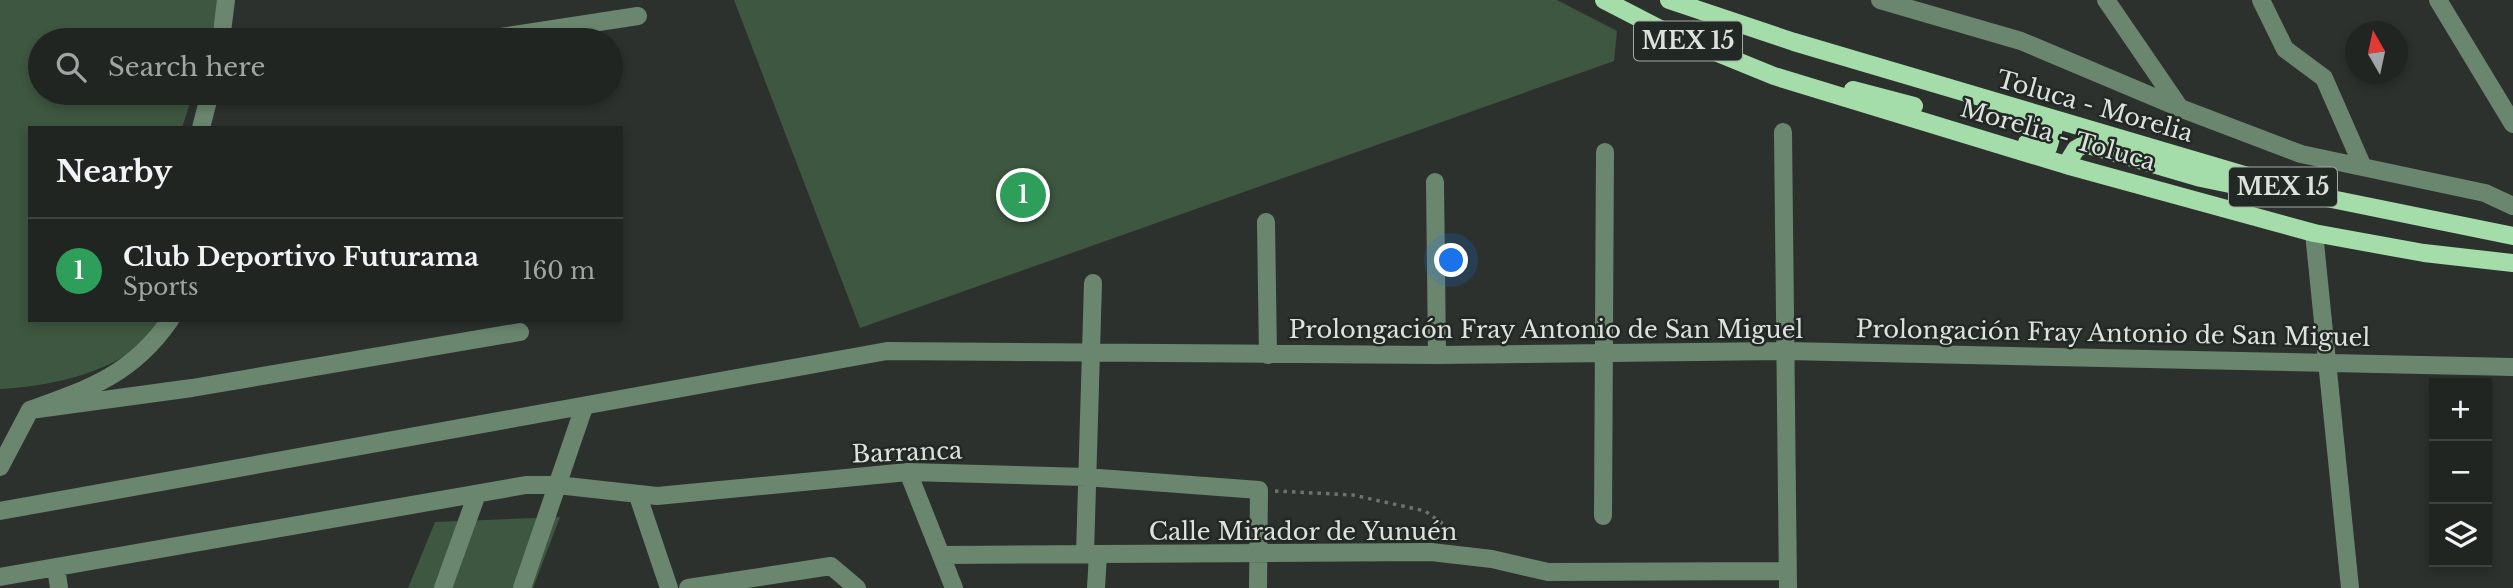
<!DOCTYPE html>
<meta charset="utf-8">
<style>
:root{--surface:#212522;--page:#2d312f;--text:#f1f3f6;--muted:#a2a5a5;--line:#3e4240;--accent:#ea580c}
body{margin:0;font-family:"Libre Baskerville",serif;background:var(--page);color:var(--text)}
.controls{position:absolute;right:21px;bottom:21px;display:grid;overflow:hidden;border-radius:0px;box-shadow:0 4px 10px #0003}
.controls button{width:63px;height:63px;display:grid;place-items:center;padding:0;border:0;border-bottom:2px solid var(--line);background:var(--surface);color:var(--text);font:35px sans-serif}
.compass{position:absolute;left:2345px;top:21px;width:63px;height:63px;border-radius:50%;background:var(--surface);box-shadow:0 4px 10px #0003;rotate:351deg}
.you{position:absolute;left:1452px;top:261px;width:24px;height:24px;margin:-18px;border:5px solid #fff;border-radius:50%;background:#1a73e8;box-shadow:0 0 0 10px #1a73e833}
.badge{display:grid;place-items:center;width:46px;height:46px;border-radius:50%;background:var(--accent);color:#fff;font-size:23px;font-weight:700}
.pin{position:absolute;translate:-50% -50%;border:4px solid #fff;box-shadow:0 2px 7px #0006}
.list{margin:0;padding:0;list-style:none}
h2{display:flex;justify-content:space-between;align-items:center;height:91px;margin:0;padding:0 28px;font-size:30px}
h2 small{font-size:23px;font-weight:400;color:var(--muted)}
.list li{display:grid;grid-template-columns:46px 1fr auto;gap:21px;align-items:center;box-sizing:border-box;height:105px;padding:0 28px;border-top:2px solid var(--line)}
.list b{display:block;font-size:26px;white-space:nowrap}
.list p{margin:0;font-size:23px;white-space:nowrap;color:var(--muted)}
.list em{font-size:23px;font-style:normal;color:var(--muted)}
.icon{flex:none;width:38px;height:38px;fill:none;stroke:currentColor;stroke-width:2;stroke-linecap:round;stroke-linejoin:round}
.map{position:relative;flex:none;width:2513px;height:588px;overflow:hidden}
.search{position:absolute;background:var(--surface);box-shadow:0 4px 10px #0003;left:28px;top:28px;width:595px;height:77px;display:flex;align-items:center;gap:18px;box-sizing:border-box;padding:0 24px;border-radius:38px;color:var(--muted);font-size:26px}
.panel{position:absolute;background:var(--surface);box-shadow:0 4px 10px #0003;left:28px;top:126px;width:595px;height:196px;border-radius:0px}
.map>svg:first-child{display:block}
.green{fill:#3e5740}
.lines{fill:none;stroke-linecap:round;stroke-linejoin:round}
.path{stroke:#6e726f;stroke-width:3.5;stroke-dasharray:3.5 5;stroke-linecap:butt}
.minor{stroke:#6b866e;stroke-width:18}
.major{stroke:#a4ddaa;stroke-width:18}
.labels{text-anchor:middle;dominant-baseline:central;stroke-width:5;stroke-linejoin:round;paint-order:stroke}
.shield{fill:#222823;stroke:#a6aaa7;stroke-width:2}
.shield-label{font-size:23px;font-weight:bold;fill:#dee2df}
.street-label{font-size:24px;fill:#dee2df;stroke:#222823}
</style>
<div class="map">
<svg width="2513" height="588" viewBox="0 0 2513 588">
<rect width="100%" height="100%" fill="#2c312d"/>
<path class="green" d="M0 0H218V4L211 40H40V93H193L182 128H30V320H160C153 328 147 338 139 345 106 375 43 387 0 389Z
M734 0H1557L1617 31 1614 61 860 328Z
M560 517 533 588H408L435 522Z"/>
<g class="lines">
<path class="path" d="M1275 491 1353 495 1425 511 1460 536"/>
<path class="minor" d="M1880 0 2021 41 2180 108 2301 154 2485 193 2513 206
M2106 0 2180 108
M2261 0 2285 49 2324 78 2363 167
M2438 0 2513 124
M221 40 226 0
M481 40 638 16
M201 128 210 93
M1783 132 1788 588
M1435 182 1437 355
M1266 222 1268 355
M2314 233 2350 588
M30 410 192 388 520 332
M0 467 30 410C89 389 133 374 170 320
M908 472 954 588
M638 496 669 588
M0 511 887 351 1437 355 1788 351 2513 367
M1603 516 1605 152
M1085 554 1093 283
M942 555 1431 552 1492 559 1548 572 1788 571
M56 567 59 588
M0 577 526 485H557L657 496 908 472 1085 477 1259 490 1258 588
M443 588 477 494
M522 588 584 407
M688 588 831 566 857 588
M1096 588 1098 554"/>
<path class="major" d="M1604 0 1666 32 1774 76 2066 165 2314 233 2424 253 2513 263
M1669 0 1794 42 2312 195 2513 236
M1853 90 1914 106
M2027 143 2048 148 2056 121
M2066 165 2076 149 2085 144 2201 178 2249 188"/>
</g>
<g class="labels">
<g class="shield">
<rect x="1634" y="21.5" width="108" height="39" rx="5"/>
<rect x="2229" y="167.5" width="108" height="39" rx="5"/>
</g>
<g class="shield-label">
<text x="1688" y="41">MEX 15</text>
<text x="2283" y="187">MEX 15</text>
</g>
<g class="street-label">
<text transform="translate(2095 106) rotate(16)">Toluca - Morelia</text>
<text transform="translate(2058 135) rotate(16)">Morelia - Toluca</text>
<text x="1546" y="329">Prolongación Fray Antonio de San Miguel</text>
<text transform="translate(2113 333) rotate(1)">Prolongación Fray Antonio de San Miguel</text>
<text transform="translate(907 452) rotate(-2)">Barranca</text>
<text x="1303" y="531">Calle Mirador de Yunuén</text>
</g>
</g>
</svg>
<div class="controls">
<button>+</button>
<button>−</button>
<button><svg class="icon" aria-label="layers" viewBox="0 0 24 24"><path d="M12 4l9 5-9 5-9-5zM3 14l9 5 9-5"/></svg></button>
</div>
<svg class="compass" viewBox="-18 -18 36 36"><path d="M0-13l5 13h-10z" fill="#e53935"/><path d="M0 13l5-13h-10z" fill="#a2a5a5"/></svg>
<div class="you"></div>
<div class="pin badge" style="left:1023px;top:195px;background:#2e9e5b">1</div>
<div class="search"><svg class="icon" aria-label="search" viewBox="0 0 24 24"><circle cx="10" cy="10" r="6"/><path d="M15 15l6 6"/></svg>Search here</div>
<section class="panel">
<h2>Nearby<small></small></h2>
<ul class="list">
<li><span class="badge" style="background:#2e9e5b">1</span><div><b>Club Deportivo Futurama</b><p>Sports</p></div><em>160 m</em></li>
</ul>
</section>
</div>
